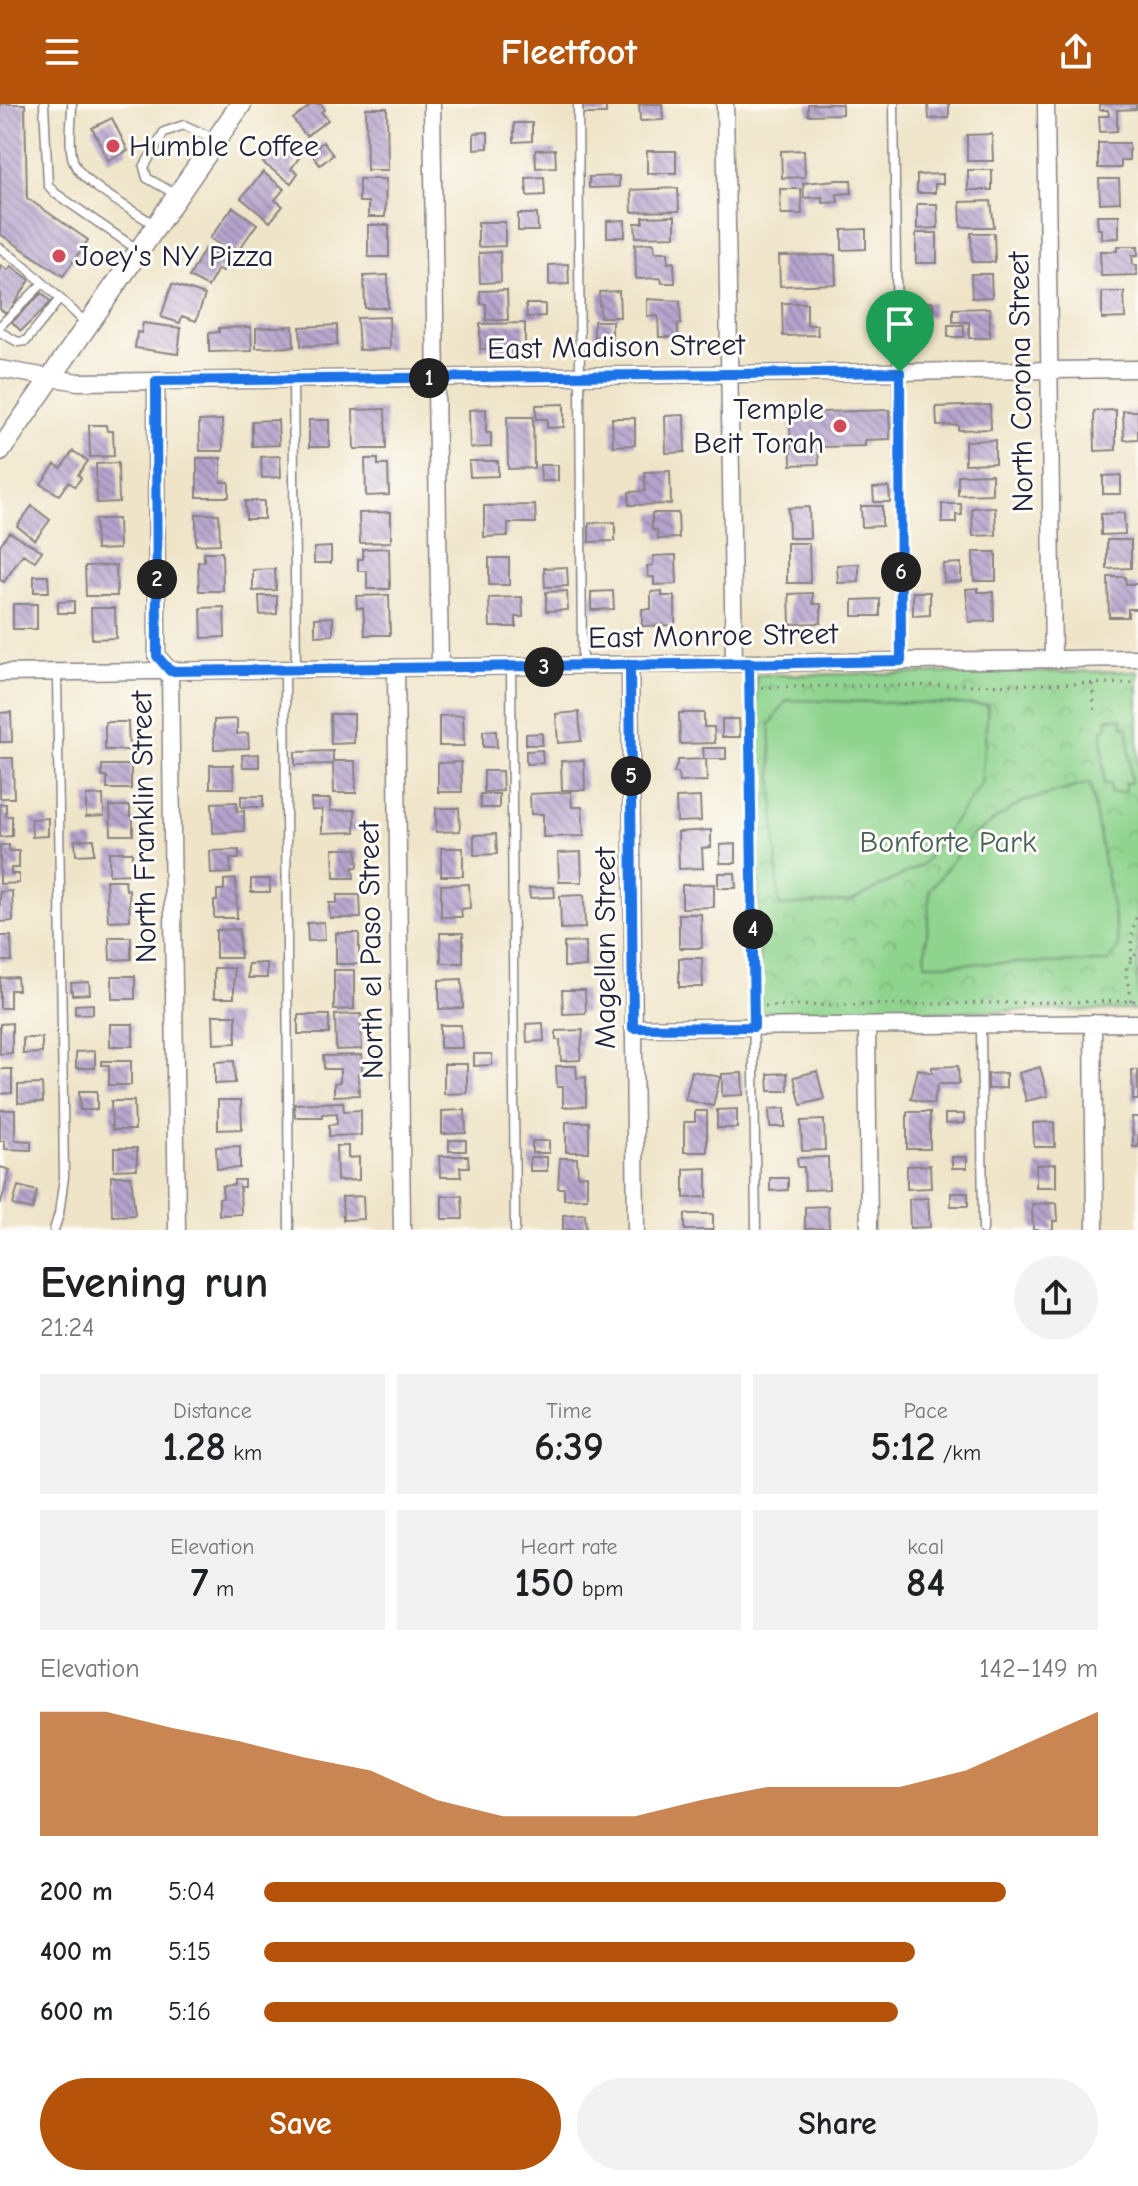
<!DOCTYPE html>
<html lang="en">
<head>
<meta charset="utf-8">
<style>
  body { margin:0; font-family:"Comic Neue",sans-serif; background:#f2f2f2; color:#202124; height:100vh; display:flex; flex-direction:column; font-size:30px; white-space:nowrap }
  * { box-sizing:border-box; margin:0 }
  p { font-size:26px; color:#757577 }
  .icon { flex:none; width:44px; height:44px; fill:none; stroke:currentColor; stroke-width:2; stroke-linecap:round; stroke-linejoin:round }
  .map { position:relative; height:1126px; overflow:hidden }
  .details { display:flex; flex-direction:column; background:#fff; flex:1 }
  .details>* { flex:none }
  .pin { position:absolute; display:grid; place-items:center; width:68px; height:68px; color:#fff; margin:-82px -34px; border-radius:50% 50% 50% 0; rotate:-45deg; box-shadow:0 0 8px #0007 }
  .pin .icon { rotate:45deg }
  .km { position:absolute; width:40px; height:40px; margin:-20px; border-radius:50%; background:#222; color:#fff; font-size:22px; line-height:40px; text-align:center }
  .round { display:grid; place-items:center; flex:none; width:84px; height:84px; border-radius:42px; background:#f2f2f2 }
  .summary { display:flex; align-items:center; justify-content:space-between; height:136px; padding:0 40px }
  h1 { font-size:44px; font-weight:700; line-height:60px }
  .metrics { display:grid; grid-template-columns:repeat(3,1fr); gap:12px; height:136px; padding:8px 40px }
  .metrics div { display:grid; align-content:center; border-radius:0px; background:#f2f2f2; text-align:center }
  .metrics b { font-size:40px; font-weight:700 }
  .metrics small { font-size:22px; font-weight:400 }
  .metrics p { font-size:22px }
  .chart { height:224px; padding:16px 40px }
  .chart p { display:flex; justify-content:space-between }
  .chart svg { width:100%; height:144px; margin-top:8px; fill:#b45309; opacity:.7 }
  .cta { display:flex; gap:16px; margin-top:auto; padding:16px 40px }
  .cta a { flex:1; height:92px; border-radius:48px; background:#b45309; color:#fff; font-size:32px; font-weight:700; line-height:92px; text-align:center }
  .cta a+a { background:#f2f2f2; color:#202124 }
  ul { padding:0 40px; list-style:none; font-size:26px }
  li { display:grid; grid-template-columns:128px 96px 1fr; align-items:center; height:60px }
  li i { height:20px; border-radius:10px; background:#b45309 }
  header { display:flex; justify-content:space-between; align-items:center; height:104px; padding:0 40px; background:#b45309; color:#fff; font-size:36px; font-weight:700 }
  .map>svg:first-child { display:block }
  .park { fill:url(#park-crowns); stroke:#587b64; stroke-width:2 }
  .pitch { fill:#8fd48e; stroke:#587b64; stroke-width:2 }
  .building { fill:url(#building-back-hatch) }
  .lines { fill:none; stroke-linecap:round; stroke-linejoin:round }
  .service-casing { stroke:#888382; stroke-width:11 }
  .minor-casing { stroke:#888382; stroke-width:19 }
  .tertiary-casing { stroke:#888382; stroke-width:23 }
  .path { stroke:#888382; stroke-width:3; stroke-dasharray:2 6; stroke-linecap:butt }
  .service { stroke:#fff; stroke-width:8 }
  .minor { stroke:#fff; stroke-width:16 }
  .tertiary { stroke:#fff; stroke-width:20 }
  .route-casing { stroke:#fff; stroke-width:16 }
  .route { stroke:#1a73e8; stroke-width:10 }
  .poi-dot { fill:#d1495b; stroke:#fdfcf7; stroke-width:3 }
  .labels { text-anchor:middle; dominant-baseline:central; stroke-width:6; stroke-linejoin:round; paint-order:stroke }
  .poi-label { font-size:30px; fill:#22223b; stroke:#fdfcf7; text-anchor:start }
  .street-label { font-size:30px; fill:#22223b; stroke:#fdfcf7 }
  .park-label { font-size:30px; fill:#486058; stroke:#fdfcf7 }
</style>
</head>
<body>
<header><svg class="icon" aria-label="menu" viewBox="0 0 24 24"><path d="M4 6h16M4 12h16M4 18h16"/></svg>Fleetfoot<svg class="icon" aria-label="share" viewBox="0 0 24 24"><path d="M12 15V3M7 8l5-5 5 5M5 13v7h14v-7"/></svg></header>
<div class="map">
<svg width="1138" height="1126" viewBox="0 0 1138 1126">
  <defs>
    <pattern id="park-crowns" width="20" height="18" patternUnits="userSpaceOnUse" patternTransform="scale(2)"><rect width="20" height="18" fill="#8fd48e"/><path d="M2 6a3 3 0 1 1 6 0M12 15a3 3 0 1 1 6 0" fill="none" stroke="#7bb67b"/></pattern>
    <pattern id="building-back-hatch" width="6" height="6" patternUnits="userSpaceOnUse" patternTransform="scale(2)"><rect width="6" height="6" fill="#b5a3cc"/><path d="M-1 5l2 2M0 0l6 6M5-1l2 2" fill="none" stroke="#9384a7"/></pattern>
  </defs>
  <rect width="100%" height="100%" fill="#fdfcf7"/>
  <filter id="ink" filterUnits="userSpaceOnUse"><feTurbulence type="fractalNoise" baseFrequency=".0125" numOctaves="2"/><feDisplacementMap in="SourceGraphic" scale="16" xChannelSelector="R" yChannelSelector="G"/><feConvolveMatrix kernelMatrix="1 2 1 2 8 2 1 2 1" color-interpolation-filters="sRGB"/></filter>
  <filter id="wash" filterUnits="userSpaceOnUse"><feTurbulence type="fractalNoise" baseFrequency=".006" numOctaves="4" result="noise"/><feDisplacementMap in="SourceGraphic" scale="32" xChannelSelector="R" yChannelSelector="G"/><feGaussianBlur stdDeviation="1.8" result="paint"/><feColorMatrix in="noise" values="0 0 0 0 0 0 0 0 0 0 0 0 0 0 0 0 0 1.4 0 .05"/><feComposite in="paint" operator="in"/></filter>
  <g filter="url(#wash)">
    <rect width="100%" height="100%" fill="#efe4c8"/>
    <path class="park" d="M1138,567v339l-378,3 -4,-338z"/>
    <path class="pitch" d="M787,596l201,5 -7,80 -59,80 -70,36 -73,5 -9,-181z
      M1107,614h15l1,9h5l3,56h-6v9l-15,1v-9h-6l-2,-56h6z
      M1090,679l29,163 -11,16 -183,2 5,-74 40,-53 52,-35z"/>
    <g id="blocks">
      <path class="building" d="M0,0h25l2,94 61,42 -25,36 -63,-42z
        M312,0h9l4,5 -4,3 7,8 -22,16 -13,-17z
        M582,0h24v10h-24z
        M639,0h23l1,16 -23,1z
        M808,0h34v10l-34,1z
        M928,0h21v14l-20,1z
        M1099,0h37v5l-19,1v21l-17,1 -1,-16h10l-1,-6h-9z
        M366,4h21l1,62h-21z
        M112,14l16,33 -20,9 -16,-32z
        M514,19h18v18l-18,1z
        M488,28v16l-14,1v-16z
        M992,30l1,27h-26v-26z
        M283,32l21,15 -13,18 7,4 -7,10 -28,-20z
        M323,38l10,13 -13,10 -10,-13z
        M1098,39h31v17h-8v8h-23z
        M555,45l1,18 -20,1 -1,-18z
        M804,46l1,27 -23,1 -1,-27z
        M647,47h29v22h-29z
        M968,66h24v20h-24z
        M263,68l21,17 -9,11 8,6 -13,16 -29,-24z
        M943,70v10h-8v9h-18v-18z
        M619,72v11l-30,1v-11z
        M544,73l1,18 -18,1 -1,-18z
        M359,75h27l-1,38h-17v-15h-9z
        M1099,75h20l1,23 -20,1z
        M838,76h13l1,13 -15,1 1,8 -16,1v-6l-18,1 -1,-15z
        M678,84l1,23 -47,1 -1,-22z
        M780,85h21l1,25h-21z
        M991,97l3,26h-33l-1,-25z
        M917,100h20l1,24 -21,1z
        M233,103l24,17 -22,31 -25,-17z
        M518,110h19l1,17h-20z
        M1097,111h22v23l-18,1v-10h-3z
        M675,112v20l-39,1 -1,-14h8v-6z
        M625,116v17h-18v-16z
        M478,118h27v24l-27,1z
        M368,121h21v32h-21z
        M866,125v20l-24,1v-20z
        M916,129h21v30h-21z
        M971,129h23l1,29h-23z
        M654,139l1,9h13v11l6,-1 1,21h-13l-1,-5 -25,1 -1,-35z
        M1117,142h21v9h-6l1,10h4v10l-36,1 -1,-25h17z
        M205,144l23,13 -5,10 -5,-2 -10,18 -19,-10z
        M500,148l1,30 -21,1 -1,-30z
        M835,151l1,29 -56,2 -1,-30z
        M568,160l1,20 -20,1v-20z
        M0,161l8,5 3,-4 19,14 -23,34 -7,-5z
        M971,170h20l1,23 -20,1z
        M388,171v33h-23l-1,-32z
        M172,180l33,11 -9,26 -14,-5 -2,7 -19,-6z
        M507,186l1,30h-22v-16h-5l-1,-13z
        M619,187l1,26h-20l-1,-25z
        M1102,188h22l1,26 -23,1z
        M42,189l9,9 -30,29 -9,-9z
        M647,195l33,2 1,23h-3v13h-19l-1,-21h-11z
        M917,198h16v14l-16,1z
        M782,199h25v22h10l1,10 -35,1z
        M526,200h19v12l-18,1z
        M990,204v30h-21v-16h-16v-13z
        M389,213l1,32 -31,1 -2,-32z
        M594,217h18v18h-18z
        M143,219l38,5 -3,26 -43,-6 2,-16 4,1z
        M525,219v25l-45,1v-25z
        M337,221v20l-36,1 -1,-19z
        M948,221h16v12h-16z
        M293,222l1,21 -38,1v-20z
        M251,223l1,24 -43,1v-19l10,-1v-4z
        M879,228h13v15h-13z
        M564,300v23l-17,1v-9h-11v-14z
        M990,301l1,24 -33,1v-5l-21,1 -1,-19z
        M385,305l1,40h-32l-1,-39z
        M486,305v24h5v14l-21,1 -1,-38z
        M889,306l1,29 -25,1v6l-47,1 1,17 -28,1 -1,-52z
        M1116,306v40l-21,1 -1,-40z
        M1123,307h15v28l-14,1z
        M684,311l1,37 -19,1 -1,-37z
        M507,313h26l1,51 -26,1z
        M612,314h23v27l-22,1z
        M222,316l1,31h-23l-1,-30z
        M278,316l1,25 -27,1v-25z
        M309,316h20v27h-20z
        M89,321h17l1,6h6l1,25 -24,1z
        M995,336v23l-30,1v-23z
        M73,347l15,10 -10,14 3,3 -6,8 -7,-4 -9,13 -18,-11 14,-20 6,4z
        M280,352l1,21 -19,1 -1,-21z
        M197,354h24v24h8v15h-32z
        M365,355h13v6h10l1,30 -23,1z
        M469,357h29v15l-28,1z
        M118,359l1,39 -22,1 -1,-39z
        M540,361h18v16h-17z
        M670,367l1,33 -42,1v-13l16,-1v-19z
        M992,370v20l-34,1v-20z
        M1121,371v19h-18v-18z
        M889,383l1,15h-16l-1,-14z
        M245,397h19v18h-18z
        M942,400h19l1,11h-6v8h-14z
        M535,401l1,18h-28v13l-24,1v-31z
        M32,402l18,14 -15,20 -18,-14z
        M861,402h21v20l-20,1z
        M809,403l1,31h-21l-1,-30z
        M995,403l1,28 -23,1 -1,-28z
        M391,408v30l-31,1 -1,-30z
        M652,409h26l1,25 -21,1 -1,-9h-5z
        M1124,409l1,21 -24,1v-21z
        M196,410h23l1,30 -24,1z
        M95,415h23l1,30 -23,1z
        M615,418v19l-26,1v-19z
        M9,428l33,19 -7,10 -12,-7 -19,28 -4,-2v-35z
        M1107,436h24v28l-24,1z
        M787,439h22l1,40h-23z
        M331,443v16h-17v-15z
        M389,444l1,41h-23v-18h-9v-12h5v-10z
        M204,448h18l1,39h-24l-1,-29h6z
        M973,448h23v29h-22z
        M676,451l1,29 -23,1v-8h-6l-1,-11 6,-1v-9z
        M489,454h20v27h-20z
        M961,459v18l-17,1 -1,-18z
        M859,460v18l-21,1 -1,-18z
        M116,461l1,31h-31l-1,-30z
        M567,463l1,19 -23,1 -1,-19z
        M275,465l1,21 -23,1v-21z
        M34,472h14l1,16h-15z
        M1108,473h17l1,7h12v25h-10v8h-19z
        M978,484v4h15l1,29 -25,1 -3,-33z
        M567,487l1,19 -22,1v-19z
        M613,487l1,18 -23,1v-18z
        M662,487v5h13v29l-33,1v-17h9v-17z
        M913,488h17v23l-17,1z
        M813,489v11h8v19l-31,1 -1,-30z
        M389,491l1,40h-25l-2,-27h-6l-1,-12z
        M259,492h18v18l-17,1z
        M522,493l1,20h-7v10h-26l-1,-29z
        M880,495v17h-27v-16z
        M74,497v12h-16v-11z
        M13,500h24v25h-24z
        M224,503l1,30 -23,1 -1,-30z
        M91,504h24l1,30 -24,1z
        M333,513v18l-18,1v-18z
        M11,608l1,30h-12v-29z
        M579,608l2,29 -23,2 -2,-29z
        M679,609h25v14h10l1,16 -35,1z
        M330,610h24v29l-23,1z
        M463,611l1,31h-25v-30z
        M237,615v15l11,-1 1,15 -35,1v-29z
        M722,615h17l1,18h-18z
        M105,618h23l1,28h-24z
        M483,627h13l1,16h-14z
        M542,629v12h-16v-11z
        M703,644h23v11h-22z
        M542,646l1,13 -17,1v-13z
        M333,647v10h22l1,32h-22l-1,-29 -38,1v-13z
        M259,650v13h-16l-1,-12z
        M0,654h13l1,40h-14z
        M706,655l1,22 -28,1 -1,-9h-4l4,-13z
        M584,656l1,30h-23l-1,-29z
        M461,658l1,30h-24v-29z
        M102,661h29v24h-24v-12h-5z
        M210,661h23l1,23h-24z
        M484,667h18l1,20 -19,1z
        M571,688l1,15h10l2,29 -41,1v-23h-12l-1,-20z
        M480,690h19v14h-18z
        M103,691l1,21 -18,1v-21z
        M241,692h22v11h-22z
        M700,693l1,24 -24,1 -1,-24z
        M311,695h19v12l25,-1v22l-33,1v-23h-10z
        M237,698v10l7,-1v20l-31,2 -1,-30z
        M0,700h6v12h6v20l-12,1z
        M110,702h20v10h3v19h-22z
        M436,704h23l1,23 -24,1z
        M48,714v18l-16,1 -1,-18z
        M711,726v17l-9,1 1,20 -24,1 -1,-37z
        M496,730l1,20 -23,1v-20z
        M94,735v15l-18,1 -1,-15z
        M736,740v19h-16v-18z
        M0,741h9v6h10v17h-8v6h8v9l-19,1z
        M441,744h22v28h-22z
        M333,745h24l1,18h-5l1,11h-20z
        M239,746v9h-9l1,14 -20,1 -1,-23z
        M109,748h23v22l-23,1z
        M581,748l1,30h-23l-1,-29z
        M718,769h17l1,15h-18z
        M236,775l1,39h-23v-17h3v-11h7v-10z
        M251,775h19v13h-19z
        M106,776h19l1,10 3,-1 1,31 -22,1z
        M469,780l1,24 -9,1 1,8h-21v-32z
        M714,780v23l-32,1v-23z
        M554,783l1,10 -25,1 -1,-10z
        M12,787l1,30 -13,1v-30z
        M337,791h23l1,23h-31l-1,-15h8z
        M584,791l1,33 -24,1 -1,-33z
        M679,810h22l1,34h-23z
        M324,818l1,18 -17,1 -1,-18z
        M239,825l1,29h-24v-28z
        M336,829h23v31h-23z
        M440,829h23v30h-22z
        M0,832h11l1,25h-12z
        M109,833h22v22l-21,1z
        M586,838v25h-22v-24z
        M679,854h23l1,29h-24z
        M267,859v15h-19v-14z
        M214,864h20v30h-20z
        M334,866h20v39l-20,1z
        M112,872h23v23h-23z
        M17,873l1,13h-8v18h-10v-30z
        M462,875l1,29 -24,1v-29z
        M89,878l1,12 -18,1 -1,-12z
        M562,886h23l1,23 -23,1z
        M93,900v10h-18v-9z
        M361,910l1,35 -26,1 -1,-35z
        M213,911h23v28l-22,1z
        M298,911h31v19h-31z
        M12,919v30l-12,1v-30z
        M543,919l1,18 -17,1 -1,-18z
        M110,920h23v22h-23z
        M440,921h21l1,23h-22z
        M583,926l-3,30 -19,1 -1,-21h-4v-9z
        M23,934h19v15l-19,1z
        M95,947v17h-19v-16z
        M474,950h18v11l-18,1z
        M362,951v19h-4l1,21 -25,1v-13l6,-1v-13h-16l-1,-13z
        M102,957h29v24h-22v-20h-7z
        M234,957l1,22 -20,1v-22z
        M444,960h23v29l-23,1z
        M556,962h20l1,12 9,-1v29l-23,1v-20h-6z
        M958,962l1,18h-21l-5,20 -22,-5 7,-30 14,4v-6z
        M1040,963l8,29 -22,5 -7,-28z
        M0,965h12v24l-12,1z
        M1132,966h6v30h-5z
        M692,967l28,6 -7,29 -28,-6z
        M817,967l7,28 -23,6 -7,-28z
        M742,969l1,22 -21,1v-22z
        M787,969l1,18h-19l-1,-17z
        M1006,969v15l-18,1v-15z
        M42,980l1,18 -25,1v-18z
        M79,987h18v19h-17z
        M218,996h23l1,29 -24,1z
        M111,997h23l1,29h-23z
        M343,998l1,9 17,-1v25l-32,1v-11l8,-1v-11l-15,1v3h-27l-1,-13z
        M785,1004v19h-15l-1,-18z
        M737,1005v19h-20v-18z
        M0,1006h15v30l16,1v9l-26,-1v-8h-5z
        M465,1006l1,23 -24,1v-23z
        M695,1007h12v41h-23v-30h11z
        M907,1008h23v37h-23z
        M945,1010h19v9l-19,1z
        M1132,1013h6v30h-5z
        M824,1016l1,30 -23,1 -1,-30z
        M566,1018h23v30h-23z
        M1054,1018l1,25h-21l-1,-24z
        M449,1036h17v11h-17z
        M532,1037h17v12h-17z
        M240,1042v22l-23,1 -1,-22z
        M336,1042h12v12l11,-1v23l-22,1z
        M114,1044h23v21l-23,1z
        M439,1052h29l1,11h-9l1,10h-21z
        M530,1053h17v14h-17z
        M828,1053l1,32 -24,1 -1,-23h-6l-1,-9z
        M952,1053h15v11h-15z
        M560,1054h17l1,18 9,-1v23l-23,1v-11h-6z
        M1056,1060v23h-20v-22z
        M930,1061l1,23 -24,1v-23z
        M0,1063l10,3 -9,33h-1z
        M707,1064v29l-23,1v-29z
        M111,1072h20l4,39 -23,1z
        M770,1074h18v12l-18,1z
        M234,1076h10v7h-4l1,27 -22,1v-17h4l-1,-12 12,-1z
        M18,1082l19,5 -5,19 -19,-5z
        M951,1089h17v13h-17z
        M363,1092l1,23 -21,1 -1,-23z
        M442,1092h20l1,23h-21z
        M928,1094l2,29 -20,1 -1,-29z
        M1057,1099l1,18h-5v9h-20l-1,-26z
        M828,1102l1,22 -24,1v-22z
        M585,1110l1,16h-23v-15z
        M685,1110h28v16h-28z"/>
    </g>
  </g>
  <g filter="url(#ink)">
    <use href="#blocks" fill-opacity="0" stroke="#888382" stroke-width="2"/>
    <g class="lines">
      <defs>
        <path id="service" d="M44,0l4,81 7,8 83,57
          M72,0c0,18 -4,39 1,56 6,23 62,51 82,65
          M578,0l4,562
          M894,0l7,557
          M177,91l-30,-17 -3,-11 20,-35 20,-7 31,14
          M0,144l26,19 61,57
          M0,222l42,-42
          M0,228l18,10 8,-1 33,-41
          M293,276l3,290
          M749,559l7,567
          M511,563l4,563
          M285,566l4,560
          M981,921l2,205
          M54,1126l5,-16 5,-37 -7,-504"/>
        <path id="minor" d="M432,0l8,564
          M725,0l9,559
          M1046,0l7,555
          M0,265l78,13 1060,-13
          M156,277l1,275 13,15 7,559
          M630,562l6,564
          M396,565l6,561
          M0,569l1138,-15
          M1093,919l2,207
          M867,922l2,204
          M633,924l505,-5"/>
        <path id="tertiary" d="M0,347l241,-347"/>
      </defs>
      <use href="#service" class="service-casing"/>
      <use href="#minor" class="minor-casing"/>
      <use href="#tertiary" class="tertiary-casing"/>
      <path class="path" d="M1092,580l3,30
        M762,583l376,-4
        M1131,855l2,-31 5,-16
        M1131,897c-1,-23 -14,-27 7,-49
        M765,902l373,-5"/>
      <use href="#service" class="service"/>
      <use href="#minor" class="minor"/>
      <use href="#tertiary" class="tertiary"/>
    </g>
  </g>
  <g class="lines" filter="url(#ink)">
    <defs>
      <path id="route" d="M900,268l-744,9 1,275 13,15 579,-8 5,364 -121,1 -3,-362 271,-5 -1,-289"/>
    </defs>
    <use href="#route" class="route-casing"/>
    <use href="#route" class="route"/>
  </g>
  <g class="poi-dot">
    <circle cx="113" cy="42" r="8"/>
    <circle cx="59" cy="152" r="8"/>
    <circle cx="840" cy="322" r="8"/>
  </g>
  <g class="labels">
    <g class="poi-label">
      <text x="129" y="42">Humble Coffee</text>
      <text x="75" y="152">Joey's NY Pizza</text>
      <text x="824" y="305" text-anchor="end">Temple<tspan x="824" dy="34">Beit Torah</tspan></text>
    </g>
    <g class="street-label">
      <text transform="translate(616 243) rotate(-1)">East Madison Street</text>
      <text transform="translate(1021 278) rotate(-91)">North Corona Street</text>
      <text transform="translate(713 532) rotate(-1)">East Monroe Street</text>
      <text transform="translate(144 723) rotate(-91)">North Franklin Street</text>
      <text transform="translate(605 844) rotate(-90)">Magellan Street</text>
      <text transform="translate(371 846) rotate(-91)">North el Paso Street</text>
    </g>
    <g class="park-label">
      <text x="948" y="738">Bonforte Park</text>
    </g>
  </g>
</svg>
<div class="pin" style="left:900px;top:268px;background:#1e9e55"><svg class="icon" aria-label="arrive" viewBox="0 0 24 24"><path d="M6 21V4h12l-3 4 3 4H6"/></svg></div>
<b class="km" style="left:429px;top:274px">1</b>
<b class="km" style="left:157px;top:475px">2</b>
<b class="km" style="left:544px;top:563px">3</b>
<b class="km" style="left:753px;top:825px">4</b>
<b class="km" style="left:631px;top:672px">5</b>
<b class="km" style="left:901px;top:468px">6</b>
</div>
<section class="details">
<div class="summary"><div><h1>Evening run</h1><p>21:24</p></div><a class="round"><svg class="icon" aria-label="share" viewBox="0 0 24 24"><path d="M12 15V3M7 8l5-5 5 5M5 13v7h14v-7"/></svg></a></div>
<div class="metrics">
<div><p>Distance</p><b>1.28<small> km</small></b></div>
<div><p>Time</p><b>6:39</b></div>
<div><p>Pace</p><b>5:12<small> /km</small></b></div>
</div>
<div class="metrics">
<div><p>Elevation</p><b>7<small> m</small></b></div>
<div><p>Heart rate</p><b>150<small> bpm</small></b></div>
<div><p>kcal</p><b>84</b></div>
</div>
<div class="chart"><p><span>Elevation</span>142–149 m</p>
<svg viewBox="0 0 160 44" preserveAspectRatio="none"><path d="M0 44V6L10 6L20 11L30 15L40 20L50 24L60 33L70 38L80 38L90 38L100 33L110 29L120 29L130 29L140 24L150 15L160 6V44z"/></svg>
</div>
<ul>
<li><b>200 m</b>5:04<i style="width:89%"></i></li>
<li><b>400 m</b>5:15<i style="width:78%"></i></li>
<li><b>600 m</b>5:16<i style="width:76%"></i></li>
</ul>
<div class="cta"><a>Save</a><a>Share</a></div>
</section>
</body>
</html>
